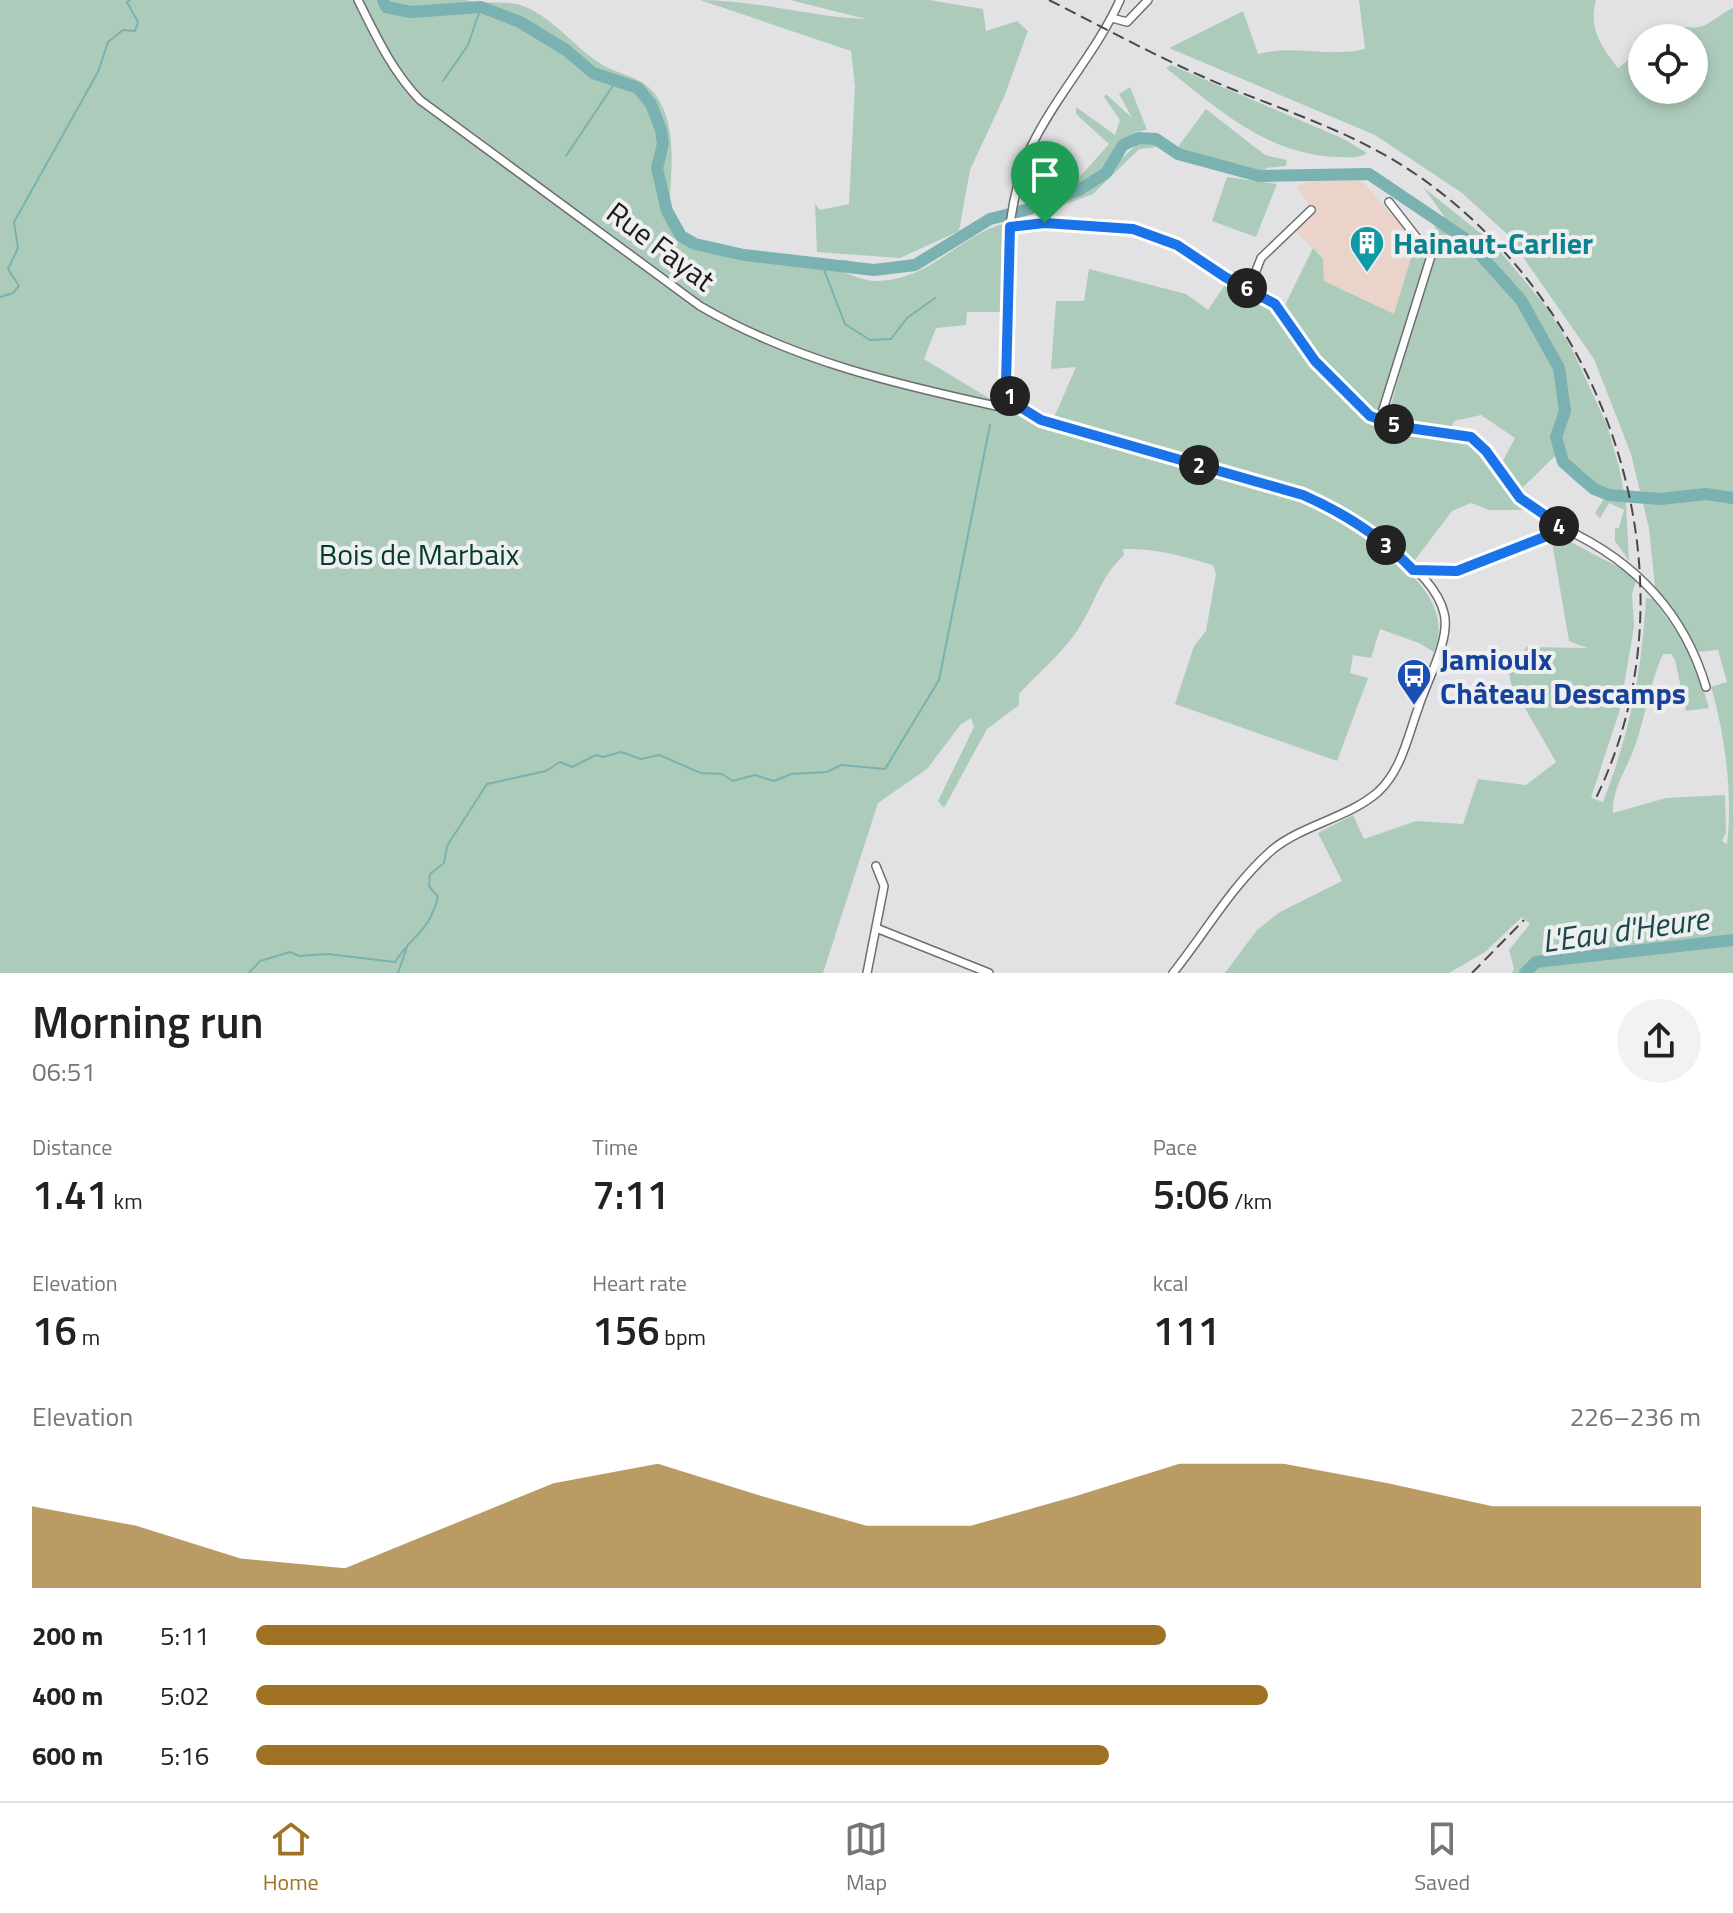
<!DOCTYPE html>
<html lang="en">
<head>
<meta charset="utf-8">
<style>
  body { margin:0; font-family:"Titillium Web",sans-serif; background:#f2f2f2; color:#222; height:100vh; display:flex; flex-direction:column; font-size:30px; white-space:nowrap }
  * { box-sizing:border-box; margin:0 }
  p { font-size:26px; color:#767676 }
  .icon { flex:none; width:44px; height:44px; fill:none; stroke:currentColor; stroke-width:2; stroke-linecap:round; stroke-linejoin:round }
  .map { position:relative; height:973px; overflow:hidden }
  .drawer { display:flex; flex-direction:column; background:#fff; flex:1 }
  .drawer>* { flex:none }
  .fabs { position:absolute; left:1628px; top:24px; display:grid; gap:16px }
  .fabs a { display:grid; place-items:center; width:80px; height:80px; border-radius:50%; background:#fff; box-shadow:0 4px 12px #0003; font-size:40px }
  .pin { position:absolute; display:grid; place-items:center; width:68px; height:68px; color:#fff; margin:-82px -34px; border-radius:50% 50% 50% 0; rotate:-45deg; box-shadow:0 0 8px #0007 }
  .pin .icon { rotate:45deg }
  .km { position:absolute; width:40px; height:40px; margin:-20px; border-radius:50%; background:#222; color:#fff; font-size:22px; line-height:40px; text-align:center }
  .round { display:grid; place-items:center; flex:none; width:84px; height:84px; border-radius:42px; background:#f2f2f2 }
  .overview { display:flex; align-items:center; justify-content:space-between; height:136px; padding:0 32px }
  h1 { font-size:44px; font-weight:600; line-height:60px }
  .stats { display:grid; grid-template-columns:repeat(3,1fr); gap:12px; height:136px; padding:8px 32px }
  .stats div { display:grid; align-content:center }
  .stats b { font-size:40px; font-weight:600 }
  .stats small { font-size:22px; font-weight:400 }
  .stats p { font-size:22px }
  .chart { height:224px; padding:16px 32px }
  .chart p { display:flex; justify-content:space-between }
  .chart svg { width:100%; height:144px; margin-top:8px; fill:#9f7123; opacity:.7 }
  ul { padding:0 32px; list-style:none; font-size:26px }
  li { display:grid; grid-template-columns:128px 96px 1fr; align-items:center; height:60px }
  li i { height:20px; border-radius:10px; background:#9f7123 }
  .tab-bar { display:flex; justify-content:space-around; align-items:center; height:112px; border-top:2px solid #e0e0e0; background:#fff; font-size:22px; color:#767676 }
  .tab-bar a { display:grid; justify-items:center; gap:4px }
  .tab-bar .on { color:#9f7123 }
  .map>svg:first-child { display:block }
  .industrial { fill:#ead3c8 }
  .green { fill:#adcbbb }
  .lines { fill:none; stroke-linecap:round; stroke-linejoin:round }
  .stream { stroke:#7ab1b1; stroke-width:2 }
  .river { stroke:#7ab1b1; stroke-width:12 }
  .minor-casing { stroke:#6e6e70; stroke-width:10 }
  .minor { stroke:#fff; stroke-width:7 }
  .rail { stroke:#484848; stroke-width:2; stroke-dasharray:12 6; stroke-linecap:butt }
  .route-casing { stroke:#fff; stroke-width:16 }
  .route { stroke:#1a73e8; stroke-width:10 }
  .labels { text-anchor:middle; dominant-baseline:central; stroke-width:8; stroke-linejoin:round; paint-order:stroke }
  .culture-label { font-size:30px; font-weight:bold; fill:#0d838f; stroke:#efeff1; text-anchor:start }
  .street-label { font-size:30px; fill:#1a1a1a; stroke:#efeff1 }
  .park-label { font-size:30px; fill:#013e29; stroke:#efeff1 }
  .transit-label { font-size:30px; font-weight:bold; fill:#164399; stroke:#efeff1; text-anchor:start }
  .water-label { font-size:32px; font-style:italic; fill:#184a4a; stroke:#efeff1 }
</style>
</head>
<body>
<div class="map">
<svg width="1733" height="973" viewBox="0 0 1733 973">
  <rect width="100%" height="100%" fill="#e2e2e4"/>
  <path class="industrial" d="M1342,176l13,2 10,6 54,63 -23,68 -72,-34 -1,-22 -28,-29 19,-18 -18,-26 24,-8z"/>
  <path class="green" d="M0,0h466c17,5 37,0 54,5 31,10 51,39 78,57 18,13 43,13 57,32 21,29 17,68 15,101 -2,79 130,67 179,65l-15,9c13,4 29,12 42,12 57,-1 80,-45 130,-58l-2,89h-37l-1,13 -30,3 -12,31 63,38 67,33 61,14 -63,-22 24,-55 -25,2 5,-68h28l5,-32 97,25 22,16 19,-28 46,22 98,115c31,12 73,10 99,22 23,11 40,48 55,69h-36l-18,-7 -19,8 -37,49 1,5c-41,-32 -78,-62 -128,-80 -15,-5 -34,-7 -50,-11l-5,5c23,10 56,11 77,25 44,30 153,80 124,148l-15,-9 -39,-14 -9,29 -18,-3 -3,18 18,5 -31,83 -162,-57 19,-58 12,-15 10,-57 -3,-9c-31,-9 -58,-17 -90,-16l1,6c-27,26 -28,49 -49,79 -16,22 -38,40 -56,60v11l-32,24 -43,79 -6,-7 36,-74 -3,-9 -10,6 -34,45 -49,34 -55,170h-823z
    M700,0c58,0 109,17 166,19l-76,-19h139l54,9 3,22 31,-10 11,10 -24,66 -34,73 -11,61 -59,27 -83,-6 -2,-48 5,6 29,-6 6,-118 -4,-35z
    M1359,0h237c-8,27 5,47 22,68l17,-13 7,-15v50h52v-52l-51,-1c29,-22 40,-3 62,-12 10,-5 18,-13 28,-17v965h-221l2,-4 -5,-19 21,-26 -8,-7 -37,35 -36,21h-224l32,-43 23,-18 62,-31 -24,-48 35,-18 11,24 52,-18 47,3 15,-45 48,6 30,-23 -45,-78 -3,-16 19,-21 60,1 -18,-7 -17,-99 13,-3 72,38 -5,17 2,33 -14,82 -29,89 12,4c28,-74 38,-125 43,-204l7,1 40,56 16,53 -23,3 -11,-51 -4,-6h-8c-14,30 -17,61 -28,92 -7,21 -24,44 -22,67l53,-15 59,-3 1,37 -4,9 5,3c6,-48 -2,-110 -16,-157l16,-5 -9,-32 -19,2 -44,-65 -6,-59 -18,-74 -37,-95 -87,-125 -45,-41 -87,-58 -206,-87 74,-37 15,43c36,-10 71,4 107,-5z
    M1171,65l173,74 23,14c-9,6 -19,4 -30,4 -69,-2 -119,-48 -171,-89z
    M1130,87l17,43 -12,2 5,7 -25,15 -13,17 -24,17 -48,-2 -3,-10 50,4 32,-36 -33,-30v-7l39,28 5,-15 -16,-23 2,-3 26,24 -13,-24z
    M1206,109l59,46 22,5 -1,6 -20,2 -1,5 -62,-14 -26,-11z
    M1157,142l1,5 -19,2 -46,45 -35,13 -3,-3 38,-18 44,-42z
    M1227,177l50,7 -21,53 -44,-16z
    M1423,187l71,57 54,65 24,40 35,76 12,42 7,35 3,59 -14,-20v-13h4l5,-18 -15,-7 -9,15 -5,-5 10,-16c-23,-5 -38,-22 -50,-41l-36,35 -19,-25 15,-28 -34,-23 -27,6 -4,10 -63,-12 46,-164 -7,-15 18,-24z
    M1415,245l8,1 6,14 -51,154c-43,-18 -69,-69 -95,-105l30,-61 10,11 1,22 70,33z"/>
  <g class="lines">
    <path class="stream" d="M443,81l25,-36 13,-38
      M566,156l50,-75
      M821,262l24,62 25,16 21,-1 16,-21 28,-20
      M0,297l13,-4 6,-7 -11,-17 10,-21 -4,-26 84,-150 10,-30 15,-12 12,1 3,-9 -11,-20 3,-2
      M249,973l11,-12 30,-9 9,4 29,-2 67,8c19,-29 34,-30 43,-65l-9,-11 1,-12 14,-11 3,-17 40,-62 59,-13 14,-9 12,5 24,-12 7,2 18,-5 20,7 18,-4 42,18 21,1 11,7 22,-6 19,6 17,-7 36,-2 14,-7 44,4 54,-89 51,-255
      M398,973l10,-29"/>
    <path class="river" d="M383,0l3,7 25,5 70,-5 39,15 46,28 27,23 45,15 13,16 10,26 2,14 -6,24 10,43 14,25 14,8 49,11 130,15 41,-5 75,-46 39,-10 50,-19 27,-17 17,-28 16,-7 17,1 22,15 81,22 110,-2 98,66 54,60 38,68 6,43 -9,26 7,25 31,27 15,6 51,4 46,-5 27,4
      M1525,973l11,-11 197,-22"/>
    <defs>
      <path id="minor" d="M358,0c18,36 34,71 62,100l280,206c94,55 199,79 305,102l7,-6
        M1120,0c-24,53 -64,95 -89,147 -33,71 -23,160 -25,236l6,19 29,18 262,75c42,19 130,71 141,118 7,26 -17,67 -25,93 -11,29 -17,64 -41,86 -30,26 -76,33 -106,58 -39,34 -67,83 -99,123
        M1112,18l15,4 21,-22
        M1010,227c49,-7 114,-8 159,14 28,13 52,34 80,48l12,-31 50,-48
        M1249,289c56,29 73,107 131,130l51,-163 -42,-54
        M1380,419l22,8 69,10 15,14 34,47 45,31 -108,42 -43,-1
        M1565,529c69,32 119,84 141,158
        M876,928l113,45
        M867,973l17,-87 -8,-20"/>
    </defs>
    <use href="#minor" class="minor-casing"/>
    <use href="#minor" class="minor"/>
    <path class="rail" d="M1049,0c57,29 114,60 173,85 66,27 133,48 192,88 196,133 288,407 182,625
      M1472,973l52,-53"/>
  </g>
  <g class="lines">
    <defs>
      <path id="route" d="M1045,223l88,6 44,16 48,32 50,27 40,57 55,55 32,11 69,10 15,14 34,47 45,31 -108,42 -44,-1c-31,-33 -69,-57 -110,-75l-262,-75 -29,-18 -6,-19 4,-156z"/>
    </defs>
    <use href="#route" class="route-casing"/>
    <use href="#route" class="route"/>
  </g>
  <defs>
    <symbol id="building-pin" viewBox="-11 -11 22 30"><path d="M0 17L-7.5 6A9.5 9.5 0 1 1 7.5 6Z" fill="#0f9aa8" stroke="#efeff1"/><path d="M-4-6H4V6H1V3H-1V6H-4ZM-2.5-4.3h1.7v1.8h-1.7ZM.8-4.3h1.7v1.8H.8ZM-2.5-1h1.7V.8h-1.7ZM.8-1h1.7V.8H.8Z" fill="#fff"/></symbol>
    <symbol id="bus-pin" viewBox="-11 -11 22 30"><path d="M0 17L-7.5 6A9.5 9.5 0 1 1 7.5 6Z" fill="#1a4fb4" stroke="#efeff1"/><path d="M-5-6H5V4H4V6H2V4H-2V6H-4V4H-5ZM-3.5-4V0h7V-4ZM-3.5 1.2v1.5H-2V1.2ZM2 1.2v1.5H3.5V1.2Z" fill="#fff"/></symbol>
  </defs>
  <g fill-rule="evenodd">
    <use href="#building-pin" x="1347" y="223" width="40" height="54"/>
    <use href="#bus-pin" x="1394" y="656" width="40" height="54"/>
  </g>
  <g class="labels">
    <g class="culture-label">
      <text x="1393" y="243">Hainaut-Carlier</text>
    </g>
    <g class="street-label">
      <text transform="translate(661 246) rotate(37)">Rue Fayat</text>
    </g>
    <g class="park-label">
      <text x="419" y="554">Bois de Marbaix</text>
    </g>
    <g class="transit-label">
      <text x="1440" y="659">Jamioulx<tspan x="1440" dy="34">Château Descamps</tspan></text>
    </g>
    <g class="water-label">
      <text transform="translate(1625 929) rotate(-8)">L'Eau d'Heure</text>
    </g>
  </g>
</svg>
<div class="fabs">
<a><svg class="icon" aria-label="locate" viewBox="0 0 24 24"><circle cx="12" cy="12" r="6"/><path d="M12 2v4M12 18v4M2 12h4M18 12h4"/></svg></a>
</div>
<div class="pin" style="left:1045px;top:223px;background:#1e9e55"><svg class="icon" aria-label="arrive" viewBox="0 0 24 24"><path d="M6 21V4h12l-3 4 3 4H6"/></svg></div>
<b class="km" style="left:1010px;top:396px">1</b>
<b class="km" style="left:1199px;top:465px">2</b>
<b class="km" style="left:1386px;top:545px">3</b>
<b class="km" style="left:1559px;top:526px">4</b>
<b class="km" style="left:1394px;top:424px">5</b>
<b class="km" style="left:1247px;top:288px">6</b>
</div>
<section class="drawer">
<div class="overview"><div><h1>Morning run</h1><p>06:51</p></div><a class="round"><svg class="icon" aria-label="share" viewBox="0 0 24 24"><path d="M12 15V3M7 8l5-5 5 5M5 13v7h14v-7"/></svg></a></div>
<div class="stats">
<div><p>Distance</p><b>1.41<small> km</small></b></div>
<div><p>Time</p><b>7:11</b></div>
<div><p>Pace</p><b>5:06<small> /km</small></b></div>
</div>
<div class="stats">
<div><p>Elevation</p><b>16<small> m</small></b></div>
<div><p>Heart rate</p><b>156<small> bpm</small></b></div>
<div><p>kcal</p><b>111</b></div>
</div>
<div class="chart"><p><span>Elevation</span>226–236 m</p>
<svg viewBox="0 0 160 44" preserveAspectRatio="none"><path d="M0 44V19L10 25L20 35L30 38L40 25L50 12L60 6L70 16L80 25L90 25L100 16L110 6L120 6L130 12L140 19L150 19L160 19V44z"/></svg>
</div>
<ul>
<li><b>200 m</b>5:11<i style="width:63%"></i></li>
<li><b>400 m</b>5:02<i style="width:70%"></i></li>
<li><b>600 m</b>5:16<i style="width:59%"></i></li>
</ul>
</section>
<nav class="tab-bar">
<a class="on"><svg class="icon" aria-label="home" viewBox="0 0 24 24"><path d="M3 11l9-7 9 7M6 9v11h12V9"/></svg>Home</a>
<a><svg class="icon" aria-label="map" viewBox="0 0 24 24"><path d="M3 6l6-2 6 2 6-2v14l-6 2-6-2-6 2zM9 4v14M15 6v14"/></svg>Map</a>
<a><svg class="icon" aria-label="saved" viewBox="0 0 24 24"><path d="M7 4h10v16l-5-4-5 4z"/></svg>Saved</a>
</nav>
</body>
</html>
